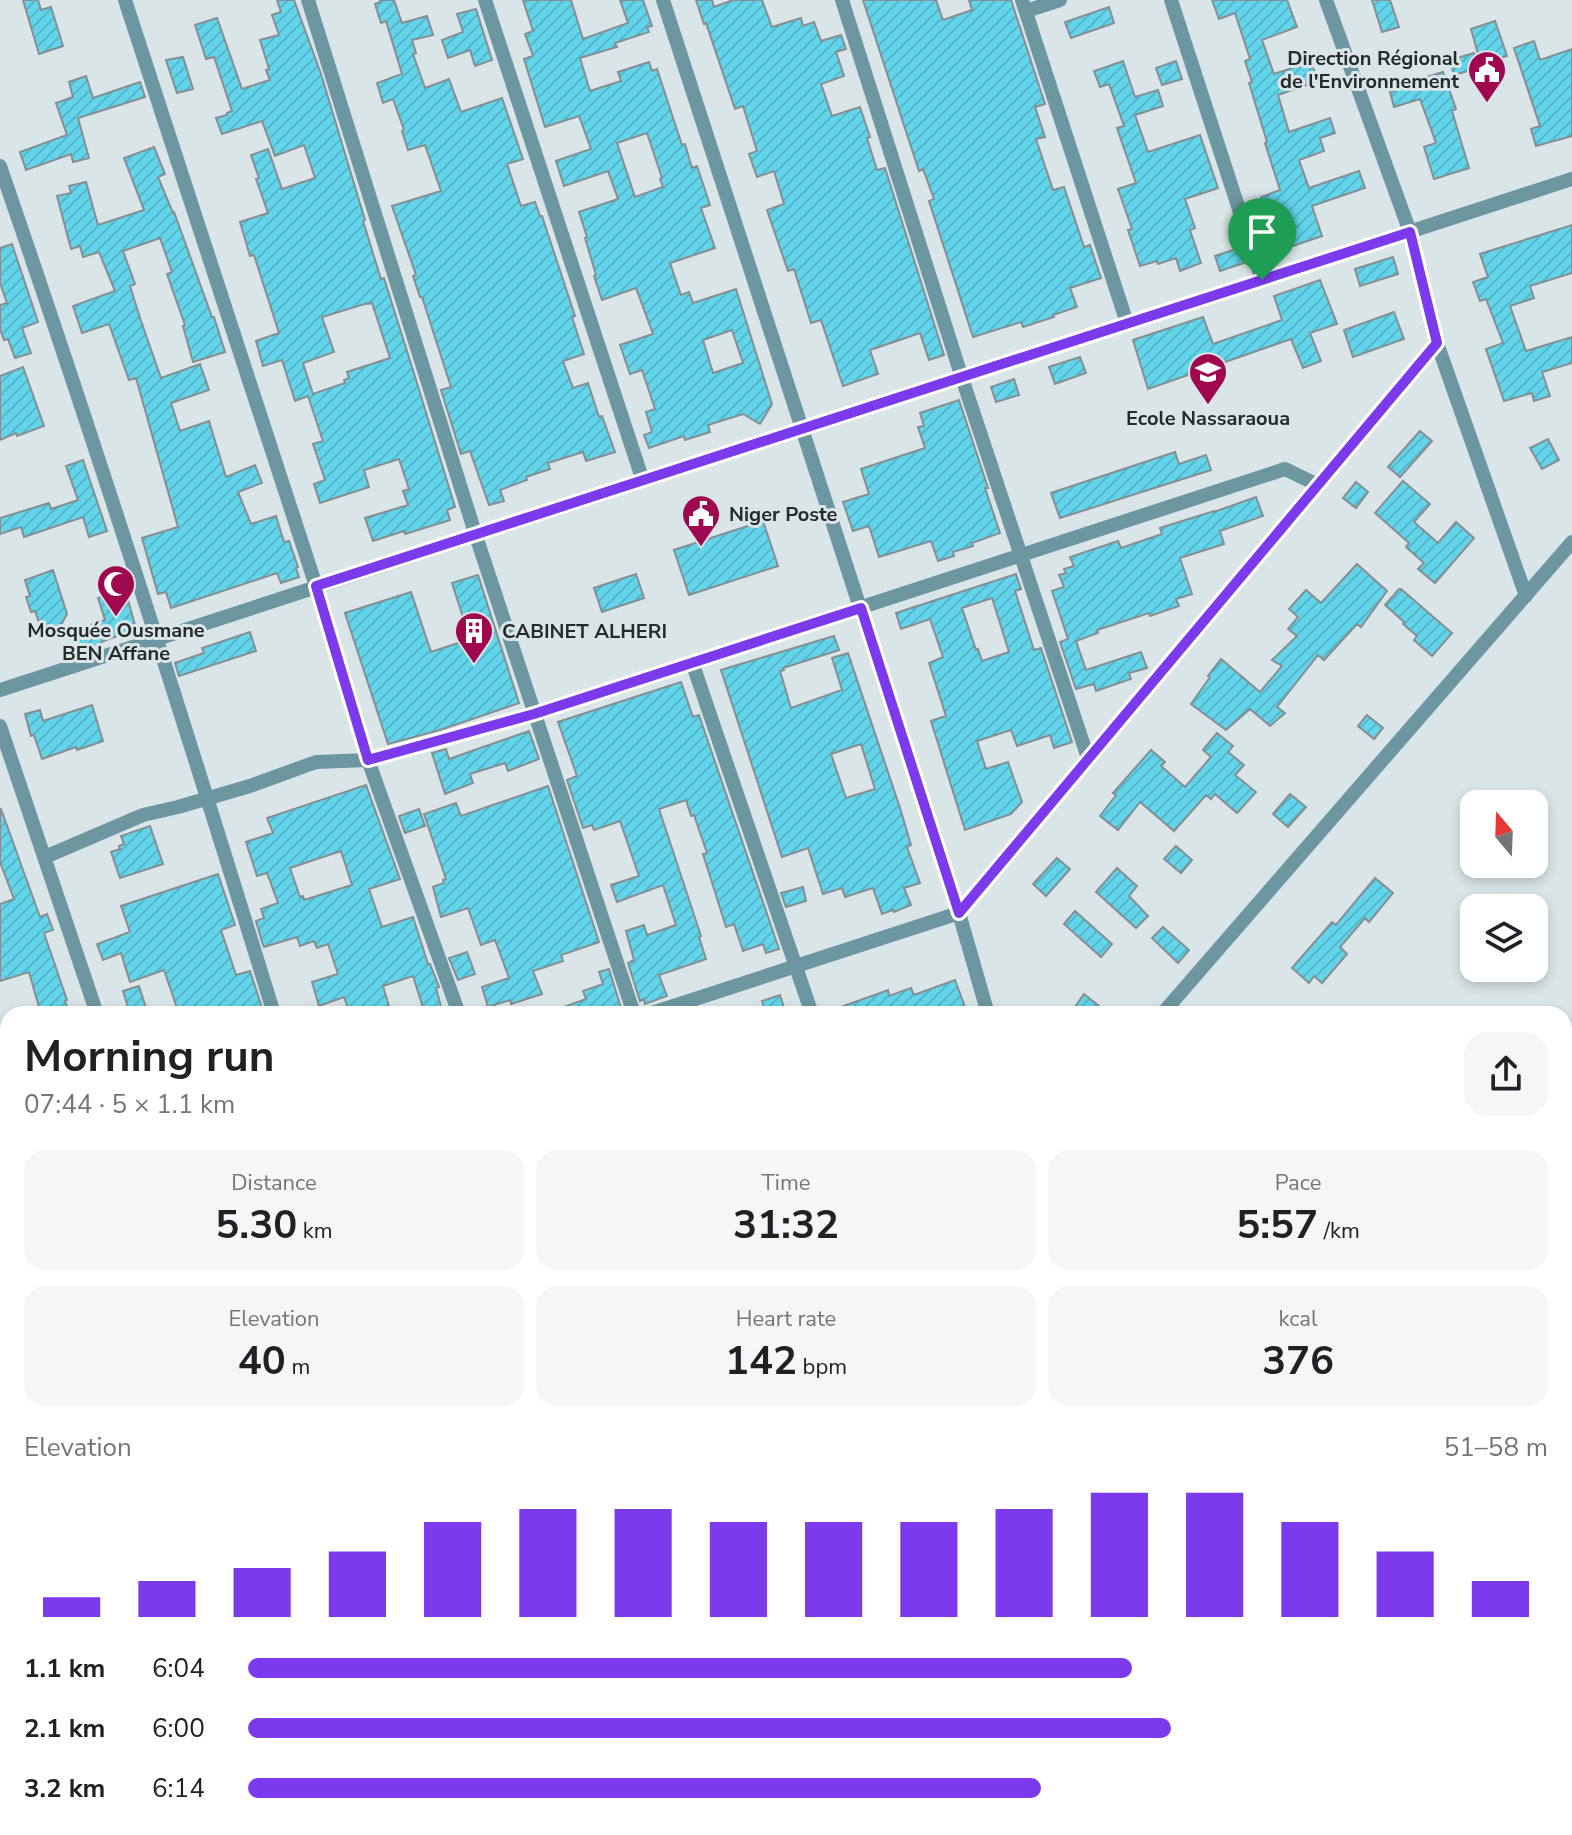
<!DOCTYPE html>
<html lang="en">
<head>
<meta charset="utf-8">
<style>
  body { margin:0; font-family:"Nunito Sans",sans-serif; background:#f6f6f6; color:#202124; height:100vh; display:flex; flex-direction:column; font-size:30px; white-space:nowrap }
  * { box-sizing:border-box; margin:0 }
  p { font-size:26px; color:#757577 }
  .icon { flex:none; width:44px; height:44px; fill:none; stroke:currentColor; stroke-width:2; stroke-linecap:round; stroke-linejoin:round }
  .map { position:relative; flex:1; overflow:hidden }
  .drawer { position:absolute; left:0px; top:1006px; width:1572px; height:830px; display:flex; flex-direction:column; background:#fff; border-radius:24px 24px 0 0; box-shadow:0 4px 12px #0003 }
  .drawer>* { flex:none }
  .needle { width:52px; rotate:341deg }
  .buttons { position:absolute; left:1460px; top:790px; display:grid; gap:16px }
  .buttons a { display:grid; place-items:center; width:88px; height:88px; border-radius:16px; background:#fff; box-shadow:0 4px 12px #0003; font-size:40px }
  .pin { position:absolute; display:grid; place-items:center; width:68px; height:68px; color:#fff; margin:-82px -34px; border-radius:50% 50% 50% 0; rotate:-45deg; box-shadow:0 0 8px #0007 }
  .pin .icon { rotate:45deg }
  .round { display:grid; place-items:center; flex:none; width:84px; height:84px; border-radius:24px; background:#f6f6f6 }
  .summary { display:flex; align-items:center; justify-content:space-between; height:136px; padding:0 24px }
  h1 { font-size:44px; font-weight:700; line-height:60px }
  .stats { display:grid; grid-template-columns:repeat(3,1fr); gap:12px; height:136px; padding:8px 24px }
  .stats div { display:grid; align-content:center; border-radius:20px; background:#f6f6f6; text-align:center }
  .stats b { font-size:40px; font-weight:700 }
  .stats small { font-size:22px; font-weight:400 }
  .stats p { font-size:22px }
  .chart { height:224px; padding:16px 24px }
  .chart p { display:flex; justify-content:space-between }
  .chart svg { width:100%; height:144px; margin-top:8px; stroke:#7c3aed; stroke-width:6 }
  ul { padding:0 24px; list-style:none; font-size:26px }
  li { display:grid; grid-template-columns:128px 96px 1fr; align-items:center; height:60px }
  li i { height:20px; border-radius:10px; background:#7c3aed }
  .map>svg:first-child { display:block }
  .building { fill:url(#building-hatch); stroke:#858f91; stroke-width:2; fill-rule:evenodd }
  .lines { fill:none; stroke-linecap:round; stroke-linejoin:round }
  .service { stroke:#6c97a0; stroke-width:7 }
  .minor { stroke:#6c97a0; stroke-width:14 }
  .route-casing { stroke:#fff; stroke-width:16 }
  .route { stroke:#7c3aed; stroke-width:10 }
  .labels { text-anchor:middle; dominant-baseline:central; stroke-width:6; stroke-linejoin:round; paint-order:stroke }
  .poi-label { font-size:20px; font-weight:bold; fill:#262a2b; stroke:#dae5e8 }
</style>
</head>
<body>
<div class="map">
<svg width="1572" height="1835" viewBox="0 0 1572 1835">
  <defs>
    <pattern id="building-hatch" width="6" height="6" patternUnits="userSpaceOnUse" patternTransform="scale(2)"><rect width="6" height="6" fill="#62d5eb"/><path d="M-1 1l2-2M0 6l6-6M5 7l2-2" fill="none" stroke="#55b7ca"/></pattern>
  </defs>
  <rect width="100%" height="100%" fill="#dae5e8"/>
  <path class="building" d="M23,0h15l3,10 10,-3 12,39 -24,8z
    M277,0h17l27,74 44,146 -2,1 18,58 3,-1 28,89 43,140 -8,3 3,10 -45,14 -1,-3 -31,10 -8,-23 43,-13 -5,-14 6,-2 -10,-30 -35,11 5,17 -49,16 -6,-19 11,-4 -12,-36 10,-3 -15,-45 -13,5 -13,-41 -19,6 -7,-25 23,-8 -25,-78 -4,1 -10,-34 28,-9 -12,-34 3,-1 -8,-23 17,-6 14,40 33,-11 -11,-33 -29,11 -13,-35 -40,13 -6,-16 11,-3v-2l5,-2 -18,-54 -8,2 -11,-34 22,-7 25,71 28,-9 -4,-10 3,-1 -9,-29 19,-5 -7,-20 9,-3zM368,303v1l4,-1 18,55 -43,14 2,6 -5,2 1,3 -32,11 -10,-31 31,-11 -12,-35z
    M380,0h14l8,23 25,-7 6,19 -21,5 4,13 -3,1 12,34 24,-9 12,33 41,-14 21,61 -16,5 14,42 14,-4 5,14h2l33,100 -3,1 12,37 -21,7 10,27 15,-5 11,34 3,-1 13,36 -29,9 -3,-9 -35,11 2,6 -24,8 1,3 -27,10 4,11 -15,4 -19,-54 -9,3 -20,-64 10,-3 -29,-90h-2l-7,-21 3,-1 -24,-69 49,-15 -16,-46 -17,5 -6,-19 2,-1 -11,-31 -10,4 -6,-20 25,-9 -16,-53 -5,2 -6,-19 5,-2z
    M523,0h48l12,39 45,-16 -8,-23h23l9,26 -5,1 2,5 -34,11 2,4 -37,11 10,33 31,-10 -3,-9 31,-10 3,9 5,-2 25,76 3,-1 7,24 5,-2 13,39 -9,3 14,40 -45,15 11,32 8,-3 4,11 43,-14 36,115 -12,20 -17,-10 -35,11 2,7 -25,8 -1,-4 -35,12 -5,-13 8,-3 -6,-20 9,-3 -13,-39 -12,4 -10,-29 33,-11 -17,-46 -34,12 -8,-24 2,-1 -11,-37 2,-1 -8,-25 39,-13 -10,-28 -44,15 -8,-25 35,-12 -12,-33 -34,11 -21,-68 9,-3 -8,-22 8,-3zM647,133l15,45 -2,1 3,8 -28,10 -18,-54zM732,330l11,33 -30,10 -10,-33z
    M696,0h16l2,7 19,-7h29l10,27 29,-9 2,8 11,-4 7,19 20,-6 5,14 -10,3 8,24 -23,8 11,32 28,-9 10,30 -3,1 10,32 8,-2 59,187 -15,5 -9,-27 -50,17 8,24 -35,12 -22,-66 -10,3 -17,-54 -6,2 -21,-61 17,-6 -10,-33 -17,6 -8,-23 8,-3 -14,-45 -8,3 -29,-86 -2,1z
    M863,0h73l7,20 29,-10 -3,-10h42l34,104 -10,3 10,30 -9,2 17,51 11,-3 20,60 6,-2 11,33 -31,10 7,19 -24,8 1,2 -31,10 -2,-5 -48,15 -44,-136 5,-2 -11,-30 -4,2z
    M1212,0h75l10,27 -35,13 12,34 37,-12 7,19 -40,14 11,37 41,-14 5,15 -15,5 4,13 -25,9 10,28 50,-17 6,17 -53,18 10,30 -50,17 -6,-17 8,-3 -13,-36 19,-7 -15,-47 2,-1 -18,-59 3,-1 -7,-21 5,-2 -15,-46 -16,6z
    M1372,0h18l9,27 -17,5z
    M1109,7l5,16 -43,15 -6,-16z
    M476,9l16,51 -17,6 -5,-16 -22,8 -6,-18 21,-8 -6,-18z
    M1495,21l12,35 -26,9 -10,-36z
    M1534,41l6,19 32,-11v87l-36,10 -5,-17 9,-3 -26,-78z
    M1474,53l4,15 -24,7 -4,-15z
    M183,57l10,32 -16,4 -11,-33z
    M1123,61l12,36 23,-7 5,16 -28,9 13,37 52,-17 18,53 -33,11 10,29 -5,2 11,33 -21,8 -4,-13 -18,6 -1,-3 -17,5 -12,-36 4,-1 -14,-40 18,-6 -19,-55 7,-2 -15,-42 -9,3 -6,-16z
    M1176,61l6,18 -20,6 -6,-17z
    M1443,72l13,37 -4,2 17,57 -35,11 -10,-32 12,-4 -16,-44 -26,8 -4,-15 19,-6v-2l14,-6z
    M86,76l7,22 47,-16 5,15 -67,21 11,40 -16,4 -2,-8 -45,16 -6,-18 47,-17 -11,-32 17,-6 -4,-15z
    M154,147l11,27 -7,3 15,36 1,-1 38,105h2l11,35 -32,10 -10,-36 2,-1 -18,-51 5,-2 -12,-34 -37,13 12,33 -5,2 11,35 20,57 39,-14 9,26 -38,13 9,28 29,-10 17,56 29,-12 7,18 -24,9 13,32 25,-8 8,26 5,-1 9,26 -2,1 3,9 -18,6 -4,-10 -106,35 -5,-16 -8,2 -16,-56 36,-11 -42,-149 -7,2 -20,-56 -27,9 -9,-27 42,-15 -16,-39 -16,5 -3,-11 -9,3 -14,-53 14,-3 -2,-7 17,-4 12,43 46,-15 -20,-52z
    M1572,225v48l-42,13 4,12 -24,8 16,45 46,-14v26l-30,9 8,24 -16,5 -2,-8 -28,8 -18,-52 17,-6 -17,-44 -6,2 -7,-19 15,-5 -8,-23z
    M12,244l26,78 -16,6 9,25 -16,5 -7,-19 -4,1 -4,-11v-24l7,-2 -7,-20v-35z
    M1239,248l5,15 -24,8 -5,-15z
    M1393,257l5,17 -38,12 -5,-17z
    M1320,280l17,44 -27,9 11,28 -18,7 -12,-29 -143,50 -15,-49 70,-23 10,27 69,-24 -8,-24z
    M1394,312l10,27 -51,18 -9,-27z
    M1080,357l6,16 -31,11 -6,-17z
    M23,367l21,59 -27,10 -1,-3 -16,7v-64z
    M1014,379l5,16 -23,7 -5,-15z
    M959,400l29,88h-3l15,45 -28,10 1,3 -20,6 1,4 -16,5 -7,-20 -52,16 -10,-31 -16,5 -10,-29 26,-8 -8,-25 64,-21 -7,-21 6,-1 -4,-13z
    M1420,431l12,10 -32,36 -12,-10z
    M1548,439l11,21 -17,9 -12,-21z
    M1175,452l4,12 27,-9 5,15 -151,48 -9,-25z
    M83,460l24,71 -18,6 -6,-20 -59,20 -3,-10 -21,7v-16l49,-15 2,6 27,-9 -12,-34z
    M1403,481l27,23 -16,18 24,21 18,-21 18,16 -39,45 -17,-14 6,-6 -18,-16 3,-4 -34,-30z
    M1356,482l12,10 -12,16 -13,-10z
    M1256,497l7,19 -43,15 4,13 -44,14 12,36 -16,5 3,7 -29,10 -1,-3 -52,17 1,3 -22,8 10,29 55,-18 6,16 -18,5 2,6 -35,12 -2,-7 -18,5 -16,-47 8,-3 -16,-48 12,-4 -5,-12 7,-2 -2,-4 10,-3 -4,-9 48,-16 3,7 41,-14 -2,-6 54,-17v1z
    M763,521l15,45 -89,29 -15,-45z
    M1357,564l30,27 -26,36 -4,-3 -33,36 -6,-5 -41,52 8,6 -15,13 -20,-17 -24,21 -35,-26 19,-27 -2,-1 13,-17 39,33 22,-26 -10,-6 25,-24 -9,-7 10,-12 -9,-8 17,-19 15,13z
    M53,570l14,44 -6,11 -19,6 -7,-20 -4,1 -5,-15 4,-1 -5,-16z
    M636,574l8,24 -42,14 -8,-24z
    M1016,574l5,15 -6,2 19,59 7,-2 31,94 -18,6 -4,-13 -33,11 -6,-16 -34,11 9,28 22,-7 14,40 -11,12 -46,16 -34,-109 15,-5 -17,-53 14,-6 -13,-38 -29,10 -5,-16zM992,598l17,54 -27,9 -4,-12 -2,1 -14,-42z
    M478,575l41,128 -79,27 -52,14 -43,-131 66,-21 20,60 39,-13 -18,-56z
    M123,582l13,47 -35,13 1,4 -22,7 -8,-22 33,-11 -7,-22 8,-2 -3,-8z
    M1399,589h2l51,44 -20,23 -18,-16 3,-4 -14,-12 1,-2 -19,-17z
    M250,632l6,19 -77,25 -4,-13 29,-10 -2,-5z
    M834,636l5,14 -56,18 1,2 -4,1 11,37 51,-18 -10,-32 16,-5 52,155 11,37 -4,2 13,36 -16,5 7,17 -17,7 -1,-2 -11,4 -9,-26 -28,9 -3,-9 -19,6 -15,-46 -26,9 -61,-187zM861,744l14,45 -29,9 -15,-44z
    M681,682l12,35 6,-2 80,234 -13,4 -3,-9 -20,7 -9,-27 -8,3 -23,-73 4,-1 -13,-38 -3,1 -5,-16 -27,9 42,127 -2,1 7,22 -47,16 8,21 -22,8 -1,-5 -4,2 -12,-38 6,-3 -8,-29 18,-6 3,10 29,-10 -13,-40 -46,17 -6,-17 28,-9 -19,-55 -26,9 -2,-5 -9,3 -16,-48 10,-4 -19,-54z
    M92,705l11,36 -26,9 -1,-3 -34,12 -8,-24 -3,1 -6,-22 15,-4 3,11z
    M1367,715l16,13 -9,11 -16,-13z
    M529,731l10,28 -31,12 -3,-8 -35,11 3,9 -28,11 -13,-41 14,-4 3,10z
    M1217,733l16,13 -5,6 16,13 -9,10 21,17 -19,21 -22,-19 -4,5 -5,-4 -32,36 -34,-29 -22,28 -18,-14 16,-21 -3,-2 38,-43 14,12 -4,4 24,21 26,-30 -8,-7z
    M366,785l34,94 -31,10 13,38 31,-10 15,47h2l9,23 -3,1 7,26h-18l-12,-38 -30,10 6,20 -26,8h-13l-6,-17 -25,9 -7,-24 26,-8 -10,-30 -11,4 -3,-7 -14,5 -3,-9 -33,10 -2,-5 -6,-21 8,-3 -3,-9 17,-6 -11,-30 -10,3 -11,-34 27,-9 -6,-15zM341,851l11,34 -48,15 -1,-4 -3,1 -10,-29z
    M548,786l51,156 -38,13 2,6 -30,10 9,23 -31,10 -1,-4 -22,7 -6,-20 27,-9 -14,-38 -14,5 -13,-37 -27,9 -8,-30 11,-4 -1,-3 3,-1 -22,-65 32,-11 5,13z
    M1290,794l16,13 -18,20 -15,-13z
    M1,809l39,108 7,-3 6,16 -9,3 23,67 -2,1 5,13h-29l-12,-42 -29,9v-77l14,-5 -14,-37v-52z
    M419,809l6,17 -20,7 -6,-17z
    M150,826l13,38 -43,14 -9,-26 9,-3 -1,-3 5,-2 -3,-8z
    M1176,846l16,14 -11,13 -17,-14z
    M1057,858l13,11 -24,27 -13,-12z
    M1117,868l20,18 -8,10 19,20 -12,12 -40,-36z
    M218,874l17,51 -14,5 15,45 14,-4 14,43h-85l-15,-44 -34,12 -9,-29 -18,7 -6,-16 33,-12 -9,-26z
    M1375,878l18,15 -24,29 -4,-4 -25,29 7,7 -25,29 -8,-7 -5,7 -17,-15 40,-46 4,3z
    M803,887l3,14 -20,6 -5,-14z
    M1075,911l37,33 -11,13 -37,-33z
    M1163,927l26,23 -11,13 -26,-25z
    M467,952l8,22 -17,6 -9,-22z
    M609,969l12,39 -15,6h-55l-1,-2 36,-13 -3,-8 20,-7 -4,-12z
    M955,980l10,27 -19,7h-119v-2l61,-22 1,6 22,-8 3,7z
    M139,986l9,28h-18l-7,-23z
    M1084,994l25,20h-25l-9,-7z
    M780,995l6,19h-20l-4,-13z"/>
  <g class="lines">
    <path class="service" d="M1572,1191l-5,6 5,4"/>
    <path class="minor" d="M125,0l191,586 52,174 91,254
      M308,0l168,536 158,478
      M485,0l158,481
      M663,0l296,913 29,101
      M842,0l120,378 126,380
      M1022,0l105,323
      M1171,0l91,280
      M1326,0l84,232 27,111 89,253
      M1026,11l34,-11
      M0,166c97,281 187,564 274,848
      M692,662l120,352
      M0,690l1572,-511
      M0,726l97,288
      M45,857l98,-42 35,-8 72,-21 66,-24 52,-2 166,-46 751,-245 33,16
      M649,1014l310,-101 478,-570
      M1162,1014l410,-472
      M0,1226l8,-3
      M0,1267l8,25
      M0,1769l8,-3
      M0,1822l4,13
      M177,1828l3,7
      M358,1828l2,7
      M449,1835l6,-7"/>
  </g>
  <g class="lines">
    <defs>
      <path id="route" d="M1410,232l27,111 -478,570 -98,-305 -327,106 -166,46 -52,-174z"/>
    </defs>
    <use href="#route" class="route-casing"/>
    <use href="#route" class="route"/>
  </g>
  <defs>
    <symbol id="civic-pin" viewBox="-11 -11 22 30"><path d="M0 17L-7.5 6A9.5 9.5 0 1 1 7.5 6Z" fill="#9f074e" stroke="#dae5e8"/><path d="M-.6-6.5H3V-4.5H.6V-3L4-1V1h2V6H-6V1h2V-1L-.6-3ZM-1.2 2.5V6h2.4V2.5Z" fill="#fff"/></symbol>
    <symbol id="school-pin" viewBox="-11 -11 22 30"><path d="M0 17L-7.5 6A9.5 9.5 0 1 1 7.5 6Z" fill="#9f074e" stroke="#dae5e8"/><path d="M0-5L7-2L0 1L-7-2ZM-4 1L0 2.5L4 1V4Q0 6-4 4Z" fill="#fff"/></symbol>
    <symbol id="mosque-pin" viewBox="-11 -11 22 30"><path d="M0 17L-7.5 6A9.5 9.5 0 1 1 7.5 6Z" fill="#9f074e" stroke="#dae5e8"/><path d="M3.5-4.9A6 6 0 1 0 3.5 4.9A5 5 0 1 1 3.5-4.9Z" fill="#fff"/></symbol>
    <symbol id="building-pin" viewBox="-11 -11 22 30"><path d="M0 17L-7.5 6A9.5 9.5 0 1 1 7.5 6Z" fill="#9f074e" stroke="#dae5e8"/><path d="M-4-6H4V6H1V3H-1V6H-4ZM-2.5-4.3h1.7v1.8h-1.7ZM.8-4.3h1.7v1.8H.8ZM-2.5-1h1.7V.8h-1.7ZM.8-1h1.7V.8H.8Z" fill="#fff"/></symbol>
  </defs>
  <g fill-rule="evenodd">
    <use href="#civic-pin" x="1465" y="48" width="44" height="60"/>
    <use href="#school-pin" x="1186" y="350" width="44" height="60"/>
    <use href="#civic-pin" x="679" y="492" width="44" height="60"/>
    <use href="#mosque-pin" x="94" y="562" width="44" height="60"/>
    <use href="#building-pin" x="452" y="609" width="44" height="60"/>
  </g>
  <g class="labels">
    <g class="poi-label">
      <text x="1459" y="58" text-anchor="end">Direction Régional<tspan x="1459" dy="23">de l'Environnement</tspan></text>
      <text x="1208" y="418">Ecole Nassaraoua</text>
      <text x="729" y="514" text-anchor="start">Niger Poste</text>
      <text x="116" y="630">Mosquée Ousmane<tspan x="116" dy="23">BEN Affane</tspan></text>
      <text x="502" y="631" text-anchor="start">CABINET ALHERI</text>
    </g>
  </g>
</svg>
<div class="buttons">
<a><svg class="needle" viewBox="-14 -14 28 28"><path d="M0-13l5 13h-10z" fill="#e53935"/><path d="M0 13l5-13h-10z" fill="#757577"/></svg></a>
<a><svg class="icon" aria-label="layers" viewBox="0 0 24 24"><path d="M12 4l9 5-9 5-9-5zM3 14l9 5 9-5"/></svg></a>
</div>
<div class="pin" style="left:1262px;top:280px;background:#1e9e55"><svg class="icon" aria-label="arrive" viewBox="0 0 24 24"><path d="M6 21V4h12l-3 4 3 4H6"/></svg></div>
<section class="drawer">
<div class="summary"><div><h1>Morning run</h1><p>07:44 · 5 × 1.1 km</p></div><a class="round"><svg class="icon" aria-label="share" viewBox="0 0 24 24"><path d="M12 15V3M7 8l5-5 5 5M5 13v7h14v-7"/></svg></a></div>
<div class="stats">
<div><p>Distance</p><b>5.30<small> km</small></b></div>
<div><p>Time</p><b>31:32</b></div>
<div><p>Pace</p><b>5:57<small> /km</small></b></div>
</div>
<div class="stats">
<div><p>Elevation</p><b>40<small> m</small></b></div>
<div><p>Heart rate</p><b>142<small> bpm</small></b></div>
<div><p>kcal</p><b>376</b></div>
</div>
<div class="chart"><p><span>Elevation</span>51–58 m</p>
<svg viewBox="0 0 160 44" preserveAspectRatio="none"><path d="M5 44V38M15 44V33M25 44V29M35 44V24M45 44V15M55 44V11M65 44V11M75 44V15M85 44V15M95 44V15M105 44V11M115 44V6M125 44V6M135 44V15M145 44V24M155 44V33"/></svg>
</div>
<ul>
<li><b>1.1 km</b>6:04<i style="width:68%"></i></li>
<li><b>2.1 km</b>6:00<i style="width:71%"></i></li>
<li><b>3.2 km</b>6:14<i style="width:61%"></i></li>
</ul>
</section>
</div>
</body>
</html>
